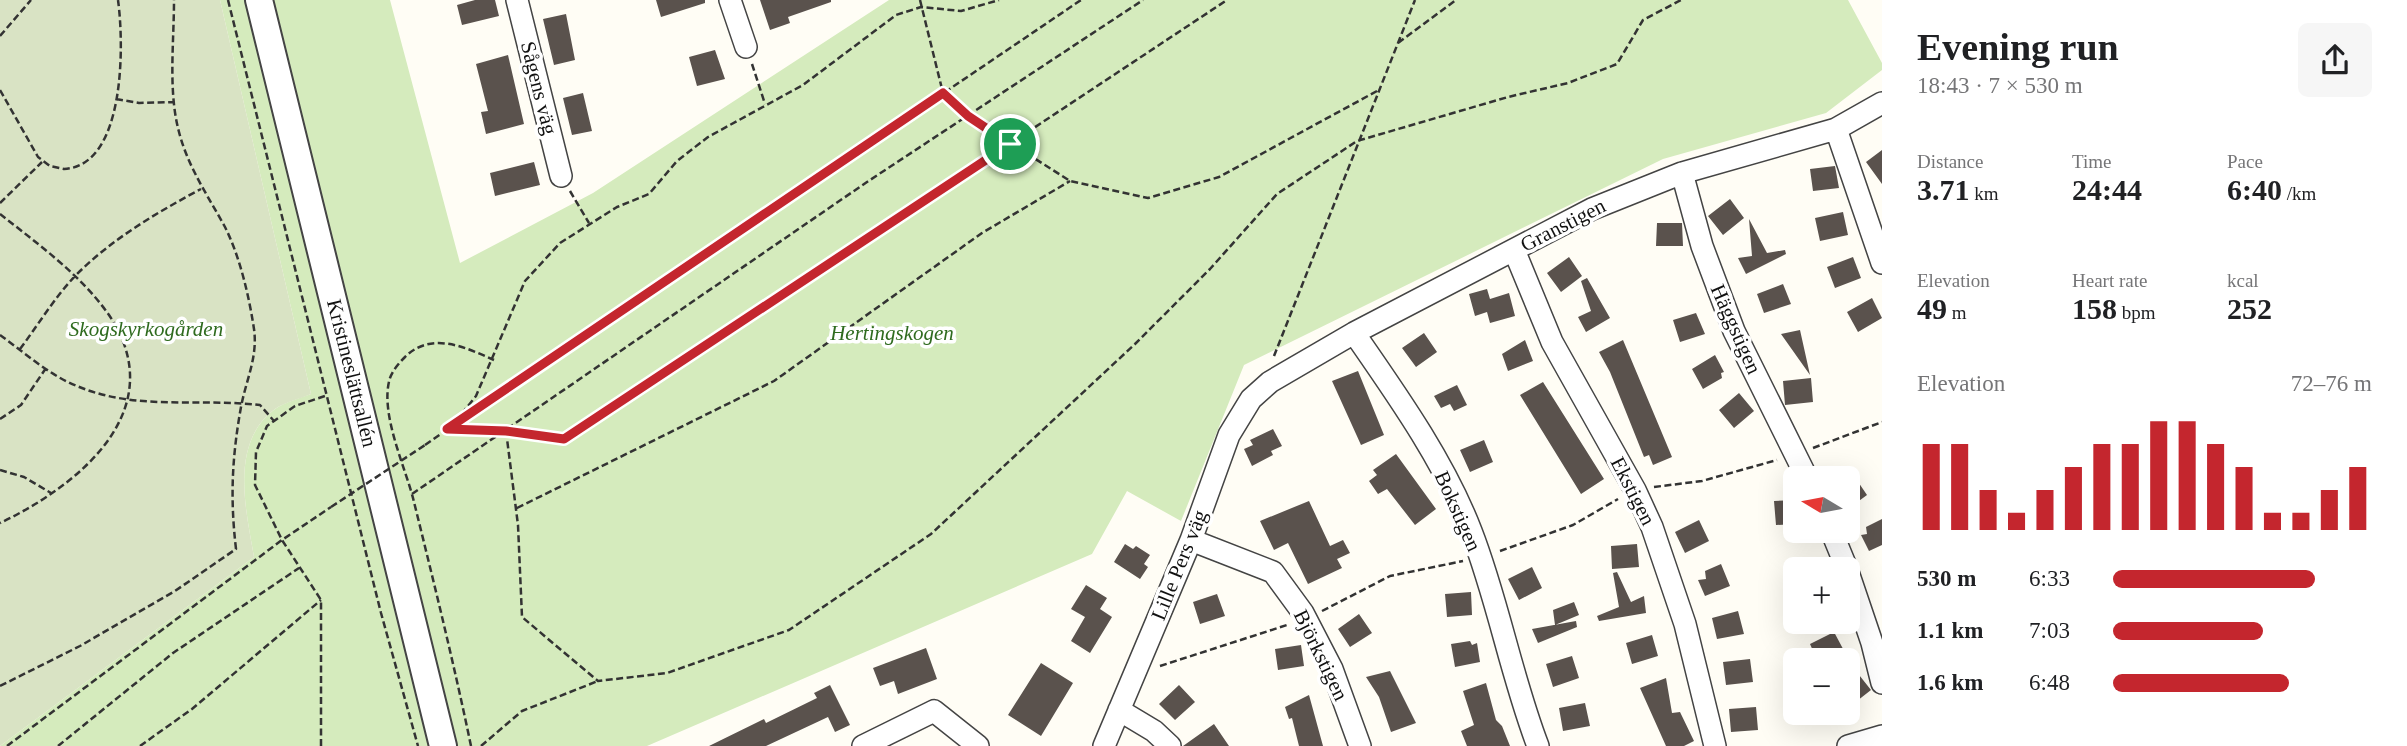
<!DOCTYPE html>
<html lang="en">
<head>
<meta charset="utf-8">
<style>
  body { margin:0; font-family:"Times New Roman",serif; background:#f6f6f6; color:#202124; height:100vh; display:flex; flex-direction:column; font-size:26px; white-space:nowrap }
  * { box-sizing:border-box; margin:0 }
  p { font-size:23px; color:#757577 }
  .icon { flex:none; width:38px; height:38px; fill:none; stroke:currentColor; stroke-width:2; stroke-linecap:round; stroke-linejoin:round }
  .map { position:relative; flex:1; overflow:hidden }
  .details { display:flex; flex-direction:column; background:#fff; width:525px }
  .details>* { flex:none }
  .needle { width:46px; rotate:280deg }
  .buttons { position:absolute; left:1783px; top:466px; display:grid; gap:14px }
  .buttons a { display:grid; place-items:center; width:77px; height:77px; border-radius:10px; background:#fff; box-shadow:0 7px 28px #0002; font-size:35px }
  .pin { position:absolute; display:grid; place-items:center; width:60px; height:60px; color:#fff; margin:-30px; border:4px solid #fff; border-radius:50%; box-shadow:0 2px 7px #0007 }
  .round { display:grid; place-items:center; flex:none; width:74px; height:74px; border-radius:10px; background:#f6f6f6 }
  .summary { display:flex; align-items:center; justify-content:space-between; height:119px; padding:0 35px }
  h1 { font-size:38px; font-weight:700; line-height:52px }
  .stats { display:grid; grid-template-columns:repeat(3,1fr); gap:10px; height:119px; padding:7px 35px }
  .stats div { display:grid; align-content:center }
  .stats b { font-size:30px; font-weight:700 }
  .stats small { font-size:19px; font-weight:400 }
  .stats p { font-size:19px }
  .chart { height:196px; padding:14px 35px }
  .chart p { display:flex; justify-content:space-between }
  .chart svg { width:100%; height:126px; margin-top:7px; stroke:#c4262e; stroke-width:6 }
  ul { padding:0 35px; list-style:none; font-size:23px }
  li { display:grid; grid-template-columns:112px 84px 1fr; align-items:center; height:52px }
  li i { height:18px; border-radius:9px; background:#c4262e }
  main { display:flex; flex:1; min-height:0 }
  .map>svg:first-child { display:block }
  .green { fill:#d5ebbd }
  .cemetery { fill:#d9e3c4 }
  .building { fill:#5a524d }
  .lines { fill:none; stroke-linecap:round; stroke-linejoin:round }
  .minor-casing { stroke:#444; stroke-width:24 }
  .tertiary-casing { stroke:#444; stroke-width:30 }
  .path { stroke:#333; stroke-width:2.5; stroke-dasharray:7 3.5; stroke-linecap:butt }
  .minor { stroke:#fff; stroke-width:21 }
  .tertiary { stroke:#fff; stroke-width:26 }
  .path-bridge { stroke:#333; stroke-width:2.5; stroke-dasharray:7 3.5; stroke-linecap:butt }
  .route-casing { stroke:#fff; stroke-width:14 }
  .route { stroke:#c4262e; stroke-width:9 }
  .labels { text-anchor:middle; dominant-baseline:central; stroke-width:7; stroke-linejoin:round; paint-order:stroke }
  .street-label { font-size:21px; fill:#111; stroke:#fff }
  .park-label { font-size:21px; font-style:italic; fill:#2f6b1f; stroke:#fff }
</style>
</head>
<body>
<main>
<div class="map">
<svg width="1882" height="746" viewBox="0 0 1882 746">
  <rect width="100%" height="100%" fill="#fffdf5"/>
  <path class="green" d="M220,0h170l70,263 133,-70 296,-193h959l34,63v7l-56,43 -163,46 -419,206 -63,156 -54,-30 -35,63 -445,192h-647l254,-189c-8,-47 -25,-114 21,-148 10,-7 25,-11 36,-15z"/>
  <path class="cemetery" d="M0,0h220l91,394c-11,5 -26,8 -36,15 -46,34 -29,101 -21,148l-254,189z"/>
  <path class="building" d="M475,0h20l4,16 -37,9 -5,-20z
    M656,0h49v3l-44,14z
    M760,0h71v2l-43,15 2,6 -20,7z
    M566,14l9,46 -21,5 -11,-46z
    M715,50l10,29 -28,7 -8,-29z
    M508,55l16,69 -38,10 -5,-22 7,-1 -12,-47z
    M583,93l9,38 -20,4 -9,-37z
    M1882,150v34l-16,-22z
    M534,162l6,23 -45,11 -5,-23z
    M1835,166l4,22 -26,3 -3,-22z
    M1730,199l14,19 -21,17 -15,-19z
    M1843,212l5,23 -28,6 -5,-23z
    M1749,219l18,34 18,-3 1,4 -40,20 -8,-16 14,-2z
    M1657,223h25l1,23h-27z
    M1569,257l13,19 -21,16 -14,-19z
    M1853,257l8,21 -26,10 -8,-21z
    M1587,278l23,40 -24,14 -8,-15 13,-6 -10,-30z
    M1783,284l8,20 -27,9 -7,-19z
    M1487,289l3,10 19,-6 6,23 -25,7 -3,-11 -12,4 -6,-22z
    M1872,298l10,20 -24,14 -11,-20z
    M1696,313l9,21 -25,8 -7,-22z
    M1800,330l10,45 -29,-41z
    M1424,333l13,19 -21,15 -14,-19z
    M1525,340l8,21 -25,10 -6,-17z
    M1623,340l49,117 -19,8 -4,-10 -5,2 -34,-85 -11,-20z
    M1715,355l9,17 -3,1 1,5 -19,11 -11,-20z
    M1358,371l26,64 -23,10 -29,-64z
    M1811,378l2,24 -28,3 -2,-24z
    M1543,382l61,97 -23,15 -61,-99z
    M1457,385l10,20 -13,6 -4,-7 -9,4 -7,-12z
    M1739,393l15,18 -20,17 -15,-18z
    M1273,429l9,17 -11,5 2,4 -21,11 -8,-17 9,-4 -3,-5z
    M1484,440l9,22 -23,10 -10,-22z
    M1396,454l40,55 -21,16 -28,-36 -9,5 -9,-13 8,-6 -4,-5z
    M1848,467l19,28 -19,14z
    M1796,500v24l-20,1 -2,-24z
    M1309,501l21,45 13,-6 7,13 -13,6 5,9 -34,16 -20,-41 -14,7 -14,-29z
    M1882,519v26l-13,6 -8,-16 6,-1 -1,-7z
    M1699,520l10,21 -24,12 -10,-21z
    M1125,544l8,5 3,-3 14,9 -6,9 4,3 -8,12 -26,-17z
    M1637,544l2,23 -27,2 -1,-23z
    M1721,564l9,22 -25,10 -7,-16 8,-1 -1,-8z
    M1532,567l10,21 -23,12 -11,-21z
    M1617,572l14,30 13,-6 2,17 -47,8 -2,-5 22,-9 -6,-34z
    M1086,585l21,13 -7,11 12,8 -22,36 -19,-12 14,-24 -14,-8z
    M1471,592l1,23 -25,2 -2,-23z
    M1217,594l8,22 -25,8 -7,-22z
    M1574,602l5,13 -24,10 -2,-15z
    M1738,611l6,23 -27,5 -5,-21z
    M1359,614l13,19 -22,14 -12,-18z
    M1576,621l1,6 -39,16 -6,-14z
    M1834,632l15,28h-32l-7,-16z
    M1652,635l6,21 -26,8 -6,-21z
    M1470,641l2,4 5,-2 3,19 -25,5 -4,-23z
    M1301,645l3,21 -26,4 -3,-21z
    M926,648l11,31 -39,15 -4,-13 -14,5 -7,-18z
    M1572,656l7,22 -26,9 -7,-23z
    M1750,659l3,23 -27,3 -3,-23z
    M1848,661l23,29 -23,18z
    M1041,663l32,20 -32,53 -33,-21z
    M1390,671l26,52 -25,9 -12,-35 -13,-20z
    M1666,678l6,35 8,-1 14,29 -10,5h-18l-26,-58z
    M1486,683l10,37 6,6 8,20h-43l-6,-15 13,-6 -11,-34z
    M830,685l20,40 -15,7 -7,-15 -62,29h-57l55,-27 2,4 51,-25 -3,-5z
    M1179,685l16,17 -20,18 -16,-16z
    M1309,695l14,51h-24l-7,-28 -3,1 -4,-12z
    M1585,703l5,23 -27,5 -4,-23z
    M1756,707l2,23 -27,2 -2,-23z
    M1214,724l15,22h-46z"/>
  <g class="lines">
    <defs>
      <path id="minor" d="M517,0l44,176
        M730,0l16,47
        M1836,129l46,134
        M1682,173l20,73 32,85 73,147
        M1514,250l38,92 83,148 17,37 33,97 30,122
        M1354,333c43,62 90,128 117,198 27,69 40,145 67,215
        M1831,530l16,39
        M1191,540l82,32 30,41 29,56 28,77
        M1848,572l24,71 10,40
        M1119,710l35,21 16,15
        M863,746l71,-35 44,35
        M1104,746l87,-206 38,-105 22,-36 19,-17 84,-49 238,-124 90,-36 154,-44 46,-26
        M1848,746l34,-10"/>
      <path id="tertiary" d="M259,0l184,746"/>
    </defs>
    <use href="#minor" class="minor-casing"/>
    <use href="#tertiary" class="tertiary-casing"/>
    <path class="path" d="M228,0l153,613 37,133
      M920,0l23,93 25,23 102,65 78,17 71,-21 158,-86
      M0,36l31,-36
      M1398,43l58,-43
      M752,64l13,40
      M0,90l38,67 12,9 14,3c62,-3 60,-126 54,-169
      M116,99l23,4 35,-1
      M570,191l19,32
      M0,203l42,-41
      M0,214c38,30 81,61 109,101 64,95 -31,171 -109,208
      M0,335c25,18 49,40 77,51 58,25 123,12 183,19l14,16
      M20,349c18,-24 35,-52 56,-74 36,-36 80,-62 125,-86
      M1274,356l141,-356
      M0,419l21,-14 25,-37
      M455,422l21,-26 49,-115 35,-38 57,-36 32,-13 28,-33 31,-24 95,-52 93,-70 25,-8 40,4 38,-11
      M449,428l632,-428
      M447,430l59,1 58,8 663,-439
      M506,431l12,94 4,92 76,64 69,-8 122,-43 142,-96 204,-190 75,-75 67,-75 80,-53 151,-44 60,-14 49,-19 26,-44 38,-20
      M425,445l23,-16
      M1813,448l69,-26
      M0,470l24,7 27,16
      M1654,487l48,-6 75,-21
      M412,494l455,-312 276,-182
      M517,508l257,-127 208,-148 88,-52
      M1500,551l73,-26 45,-26
      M1322,611l68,-35 73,-15
      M1160,666l127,-41
      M0,686l80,-40 95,-55 61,-42c-6,-51 -4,-92 5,-142 5,-27 17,-50 13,-78 -5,-33 -14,-72 -29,-102 -17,-31 -37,-60 -46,-95 -11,-41 -5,-89 -5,-132
      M7,746l275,-206 49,-33
      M58,746l115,-93 126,-85
      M140,746l52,-37 129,-109
      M321,746v-146l-39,-60 -27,-55 1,-33 11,-26 28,-20 33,-11
      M471,746c-17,-82 -37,-163 -57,-244 -8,-34 -35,-89 -24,-124 3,-8 9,-15 15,-21 26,-26 60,-10 89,3
      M481,746l41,-35 76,-30"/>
    <use href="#minor" class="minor"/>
    <use href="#tertiary" class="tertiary"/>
    <path class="path-bridge" d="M331,507l94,-62"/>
  </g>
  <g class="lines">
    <defs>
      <path id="route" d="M943,93l25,23 42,28 -446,295 -58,-8 -59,-2z"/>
    </defs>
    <use href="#route" class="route-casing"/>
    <use href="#route" class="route"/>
  </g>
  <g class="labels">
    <g class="street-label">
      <text transform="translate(539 88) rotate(76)">Sågens väg</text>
      <text transform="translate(1563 225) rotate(-27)">Granstigen</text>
      <text transform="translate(1736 329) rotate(66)">Häggstigen</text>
      <text transform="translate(352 373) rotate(76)">Kristineslättsallén</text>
      <text transform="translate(1633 491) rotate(63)">Ekstigen</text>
      <text transform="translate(1458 511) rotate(66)">Bokstigen</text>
      <text transform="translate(1179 565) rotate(-68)">Lille Pers väg</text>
      <text transform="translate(1321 655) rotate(64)">Björkstigen</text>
    </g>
    <g class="park-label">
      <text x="146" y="329">Skogskyrkogården</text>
      <text x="892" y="333">Hertingskogen</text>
    </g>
  </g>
</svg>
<div class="buttons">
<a><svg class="needle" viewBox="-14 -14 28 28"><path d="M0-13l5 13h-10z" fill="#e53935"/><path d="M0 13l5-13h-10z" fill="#757577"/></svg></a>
<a>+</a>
<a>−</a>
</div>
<div class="pin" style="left:1010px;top:144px;background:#1e9e55"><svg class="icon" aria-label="arrive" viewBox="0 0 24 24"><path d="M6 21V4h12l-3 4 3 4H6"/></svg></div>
</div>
<section class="details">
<div class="summary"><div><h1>Evening run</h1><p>18:43 · 7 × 530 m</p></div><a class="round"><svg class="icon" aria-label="share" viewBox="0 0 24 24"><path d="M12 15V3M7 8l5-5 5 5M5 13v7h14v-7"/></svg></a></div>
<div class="stats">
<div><p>Distance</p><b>3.71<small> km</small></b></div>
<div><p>Time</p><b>24:44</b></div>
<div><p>Pace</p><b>6:40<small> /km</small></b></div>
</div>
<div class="stats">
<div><p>Elevation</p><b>49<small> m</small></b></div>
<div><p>Heart rate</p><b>158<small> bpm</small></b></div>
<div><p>kcal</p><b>252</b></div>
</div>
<div class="chart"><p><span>Elevation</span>72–76 m</p>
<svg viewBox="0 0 160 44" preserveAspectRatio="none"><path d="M5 44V14M15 44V14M25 44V30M35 44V38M45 44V30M55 44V22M65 44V14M75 44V14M85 44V6M95 44V6M105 44V14M115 44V22M125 44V38M135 44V38M145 44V30M155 44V22"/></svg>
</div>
<ul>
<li><b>530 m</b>6:33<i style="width:78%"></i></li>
<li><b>1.1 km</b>7:03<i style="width:58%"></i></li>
<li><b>1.6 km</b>6:48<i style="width:68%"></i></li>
</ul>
</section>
</main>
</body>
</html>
